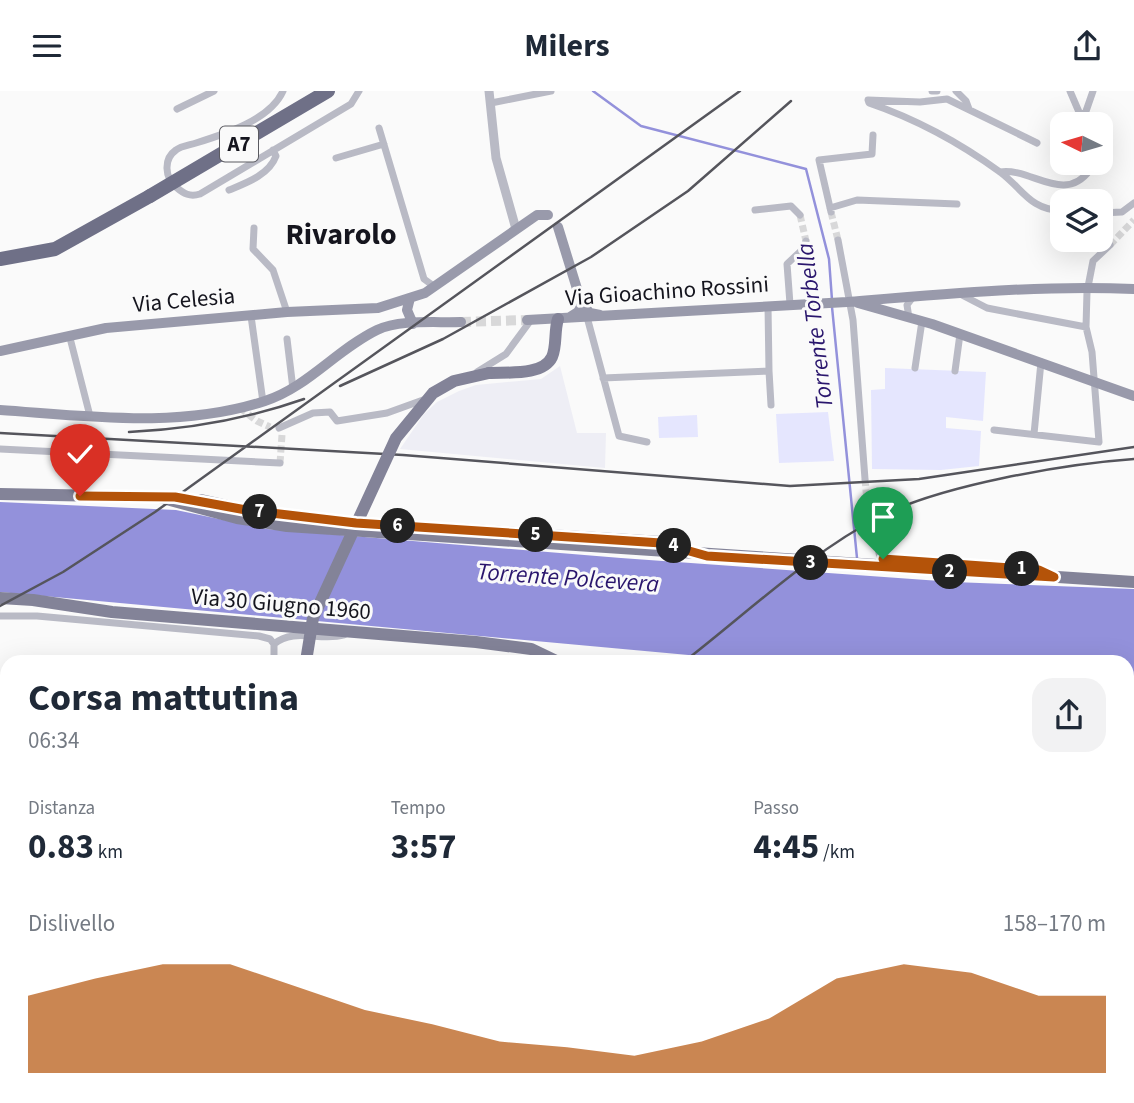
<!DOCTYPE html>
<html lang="it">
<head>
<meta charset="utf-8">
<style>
  body { margin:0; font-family:"Source Sans 3",sans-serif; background:#f2f2f3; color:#1f2937; height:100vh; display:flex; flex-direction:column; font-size:26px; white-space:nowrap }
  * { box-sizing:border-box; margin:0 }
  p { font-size:23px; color:#747a83 }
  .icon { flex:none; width:38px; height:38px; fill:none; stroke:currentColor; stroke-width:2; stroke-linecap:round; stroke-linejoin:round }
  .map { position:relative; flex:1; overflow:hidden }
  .panel { position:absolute; left:0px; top:564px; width:1134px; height:450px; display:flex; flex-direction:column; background:#fff; border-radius:21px 21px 0 0; box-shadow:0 7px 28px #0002 }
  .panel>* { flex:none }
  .needle { width:46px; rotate:275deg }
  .controls { position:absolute; left:1050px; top:21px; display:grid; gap:14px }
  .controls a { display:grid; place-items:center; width:63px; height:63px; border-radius:14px; background:#fff; box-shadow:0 7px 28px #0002; font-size:35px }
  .pin { position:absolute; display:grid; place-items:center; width:60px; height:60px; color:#fff; margin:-72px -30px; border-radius:50% 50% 50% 0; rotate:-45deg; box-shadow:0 0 7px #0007 }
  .pin .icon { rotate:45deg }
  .km { position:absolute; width:35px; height:35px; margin:-18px; border-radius:50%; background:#222; color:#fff; font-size:19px; line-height:35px; text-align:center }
  .round { display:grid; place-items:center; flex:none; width:74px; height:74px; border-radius:21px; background:#f2f2f3 }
  .summary { display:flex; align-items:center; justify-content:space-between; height:119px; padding:0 28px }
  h1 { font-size:38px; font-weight:700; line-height:52px }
  .stats { display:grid; grid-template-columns:repeat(3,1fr); gap:10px; height:119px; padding:7px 28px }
  .stats div { display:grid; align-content:center }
  .stats b { font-size:35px; font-weight:700 }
  .stats small { font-size:19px; font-weight:400 }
  .stats p { font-size:19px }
  .chart { height:196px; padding:14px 28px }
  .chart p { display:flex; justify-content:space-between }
  .chart svg { width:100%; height:126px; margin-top:7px; fill:#b45309; opacity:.7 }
  header { display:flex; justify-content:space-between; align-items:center; height:91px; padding:0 28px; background:#fff; font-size:32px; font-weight:700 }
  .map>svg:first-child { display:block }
  .built { fill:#eeeef5 }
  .green { fill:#e5e6fe }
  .forest { fill:#adacf8 }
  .water { fill:#9391db }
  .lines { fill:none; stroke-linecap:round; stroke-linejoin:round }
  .stream { stroke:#9391db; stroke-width:2.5 }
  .minor-tunnel { stroke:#d8d8d9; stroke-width:7; stroke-dasharray:7 3.5; stroke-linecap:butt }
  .secondary-tunnel { stroke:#d8d8d9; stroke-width:10; stroke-dasharray:10 5; stroke-linecap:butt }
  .primary-tunnel { stroke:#d8d8d9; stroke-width:12; stroke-dasharray:12 6; stroke-linecap:butt }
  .minor { stroke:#b9bac5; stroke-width:7 }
  .tertiary { stroke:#b9bac5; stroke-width:9 }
  .secondary { stroke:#999aab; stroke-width:10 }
  .primary { stroke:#838398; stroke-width:12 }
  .motorway { stroke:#6f7087; stroke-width:14 }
  .rail { stroke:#55555c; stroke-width:2.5 }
  .primary-bridge { stroke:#838398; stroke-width:12 }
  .motorway-bridge { stroke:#6f7087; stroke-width:14 }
  .route-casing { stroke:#fff; stroke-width:14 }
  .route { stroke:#b45309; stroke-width:9 }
  .labels { text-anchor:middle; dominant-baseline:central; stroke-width:6; stroke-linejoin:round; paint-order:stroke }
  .shield { fill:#fafafa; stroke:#5a5a60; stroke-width:2 }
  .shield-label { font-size:21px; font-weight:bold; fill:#15151e }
  .street-label { font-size:23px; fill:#15151e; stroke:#fafafa }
  .water-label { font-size:24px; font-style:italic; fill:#2a166d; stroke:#fafafa }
  .district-label { font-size:30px; font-weight:bold; fill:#15151e; stroke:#fafafa }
</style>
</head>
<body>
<header><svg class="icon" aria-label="menu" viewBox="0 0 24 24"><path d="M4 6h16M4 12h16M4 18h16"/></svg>Milers<svg class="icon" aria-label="share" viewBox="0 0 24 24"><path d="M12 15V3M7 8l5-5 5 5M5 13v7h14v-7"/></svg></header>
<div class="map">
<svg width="1134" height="1012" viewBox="0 0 1134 1012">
  <rect width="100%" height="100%" fill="#fafafa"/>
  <path class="built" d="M560,275l17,67h29l-1,35 -205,-19 24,-35 13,-12 22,-11 17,-6 65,-6z
    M1127,604l7,1v378l-7,1z
    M187,1006h80l-2,6h-80z
    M602,1006h134l2,6h-127z"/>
  <path class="green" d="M885,277l101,4 -3,49 -37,-4v11l35,3 -2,35 -38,4 -69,-1 -1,-79 14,-1z
    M828,321l6,49 -55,2 -3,-49z
    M697,324l1,22 -39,1 -1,-21z"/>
  <path class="forest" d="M1134,1000v12l-144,-1v-5h137v-5z"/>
  <path class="water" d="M0,411l176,8 91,19 354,29 333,24 180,7v92l-7,-1v-19l-321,-2 -52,2 -754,-69z"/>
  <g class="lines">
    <path class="stream" d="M593,0l48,35 165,43 23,90 3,41
      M832,216l25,251
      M813,1006l2,6
      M466,1012l2,-6"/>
    <path class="minor-tunnel" d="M831,121l7,28
      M800,124l6,26
      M1110,154l24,-25
      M240,317l17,13 13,6
      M280,372l2,-28
      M865,388l2,23
      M868,426l3,20
      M878,426l2,19"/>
    <path class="secondary-tunnel" d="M461,231l66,-2"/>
    <path class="primary-tunnel" d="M0,641l7,2"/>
    <path class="minor" d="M283,0c-13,29 -58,43 -87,52 -6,2 -15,3 -20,7 -13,9 -11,28 0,37 8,7 14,10 24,7l151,-90 8,-13
      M932,0h5
      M956,0l10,10 3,8
      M1070,0l9,21 6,2 8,-23
      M491,12l60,-12
      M177,18l37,-18
      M379,37l45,151 11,8
      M1037,52l-90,-44 -27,3 -52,-2 1,3c47,16 91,40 131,69 24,18 29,37 62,39
      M336,67l48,-14
      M1000,81c31,-5 64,33 90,-2
      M229,99c17,-7 40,-15 47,-34l-3,-6
      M830,117l27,-8 100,4
      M755,119l36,-4 9,9
      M831,121l-12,-52 53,-6 1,-19
      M1101,122l21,-1 12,-9
      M254,137l-1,21 20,21 14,42
      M838,149l15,80 12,159
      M960,203l27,14 99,19
      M790,213l-3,-40 16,-15 3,-8
      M251,225l12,86
      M587,226l32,119 28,6
      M909,227l-2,-13 6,-8
      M70,247l20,78
      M287,248l6,50
      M915,277l7,-47
      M769,280l2,34
      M955,280l5,-37
      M477,281l29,-18 25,-34
      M603,287l166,-7 -1,-65
      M279,337l34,-15 17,-1 7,9 50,-8 36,-13
      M994,339l105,12 -7,-90 -6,-25 1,-35 6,-31 17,-16
      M1034,343l7,-72
      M0,358l280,14
      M867,411l1,15
      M877,451l3,16 11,2
      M0,525h37l222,20 11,3 4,5
      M274,553c20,-17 47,-2 70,-9
      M274,570v-17
      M822,1006l3,6
      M575,1012l2,-6"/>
    <path class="tertiary" d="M489,0l7,67 20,71"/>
    <path class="secondary" d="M558,136l20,65
      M410,207l-3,12 6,14
      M858,212l74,21 202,72
      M570,226l8,-5 4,-8 8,9 10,2
      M527,229c107,-7 213,-11 320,-18 95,-8 191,-17 287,-13
      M0,260l106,-23 181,-16 91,-4 47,-15 112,-78h11
      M0,319c87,6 180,19 265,-9 43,-14 71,-51 112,-71 23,-11 59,-7 84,-8
      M1127,993l7,-1
      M454,1012l2,-6"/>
    <path class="primary" d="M489,282c18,-1 54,3 63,-16 5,-11 2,-26 6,-38
      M0,403l159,3 78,21 50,8 847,56
      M201,409l45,10 96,12
      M454,438l207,13 22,7
      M0,507l33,2 79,12 364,30 55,7 25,12
      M1127,598h7"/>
    <path class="motorway" d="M0,168l55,-10 95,-53"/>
    <path class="rail" d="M340,295l103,-47 148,-82 97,-66 103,-90
      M129,341c61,-3 118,-13 175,-33
      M0,342l403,22 387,31 129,-7 215,-32
      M0,515l63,-34 92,-60 585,-421
      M685,570c62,-48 126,-109 196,-145 62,-31 183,-52 253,-57
      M0,755l7,-1
      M218,1012l5,-6
      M279,1012l3,-6"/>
    <path class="primary-bridge" d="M306,570l7,-43 83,-180 37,-45 21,-12 35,-8"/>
    <path class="motorway-bridge" d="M150,105l178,-105"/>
  </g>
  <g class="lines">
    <defs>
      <path id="route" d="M80,405l95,1 71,13 110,13 305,20 46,13 347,21 -15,-7 -156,-11"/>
    </defs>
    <use href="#route" class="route-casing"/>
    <use href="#route" class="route"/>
  </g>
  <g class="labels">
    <rect class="shield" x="220" y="35.5" width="38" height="35" rx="5"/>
    <g class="shield-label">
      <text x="239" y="53">A7</text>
    </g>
    <g class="street-label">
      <text transform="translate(667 200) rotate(-4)">Via Gioachino Rossini</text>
      <text transform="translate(184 209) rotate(-5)">Via Celesia</text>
      <text transform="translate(281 513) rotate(5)">Via 30 Giugno 1960</text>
    </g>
    <g class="water-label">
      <text transform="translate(815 235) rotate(-97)">Torrente Torbella</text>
      <text transform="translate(568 487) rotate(4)">Torrente Polcevera</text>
    </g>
    <g class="district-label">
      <text x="341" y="143">Rivarolo</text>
    </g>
  </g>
</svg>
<div class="controls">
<a><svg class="needle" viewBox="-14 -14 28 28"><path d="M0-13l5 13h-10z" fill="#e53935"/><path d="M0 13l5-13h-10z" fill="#747a83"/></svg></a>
<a><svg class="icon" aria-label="layers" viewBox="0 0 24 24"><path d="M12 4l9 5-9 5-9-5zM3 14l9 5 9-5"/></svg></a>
</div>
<div class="pin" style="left:883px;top:468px;background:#1e9e55"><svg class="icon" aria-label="arrive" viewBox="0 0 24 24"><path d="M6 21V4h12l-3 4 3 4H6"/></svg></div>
<div class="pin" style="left:80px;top:405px;background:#d93025"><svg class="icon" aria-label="check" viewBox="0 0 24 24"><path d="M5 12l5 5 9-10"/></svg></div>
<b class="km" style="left:1022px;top:478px">1</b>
<b class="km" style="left:950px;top:481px">2</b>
<b class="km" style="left:811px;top:472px">3</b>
<b class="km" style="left:674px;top:455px">4</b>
<b class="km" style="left:536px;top:444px">5</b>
<b class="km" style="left:398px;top:435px">6</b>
<b class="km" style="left:260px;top:421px">7</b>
<section class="panel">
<div class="summary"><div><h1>Corsa mattutina</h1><p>06:34</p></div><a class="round"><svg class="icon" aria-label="share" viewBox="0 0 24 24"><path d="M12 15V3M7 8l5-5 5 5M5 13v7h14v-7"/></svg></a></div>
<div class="stats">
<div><p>Distanza</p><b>0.83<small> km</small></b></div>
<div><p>Tempo</p><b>3:57</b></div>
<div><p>Passo</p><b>4:45<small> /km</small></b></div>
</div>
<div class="chart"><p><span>Dislivello</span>158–170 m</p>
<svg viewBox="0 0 160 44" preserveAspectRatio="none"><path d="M0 44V17L10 11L20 6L30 6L40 14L50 22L60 27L70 33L80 35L90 38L100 33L110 25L120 11L130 6L140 9L150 17L160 17V44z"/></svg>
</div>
</section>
</div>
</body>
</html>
